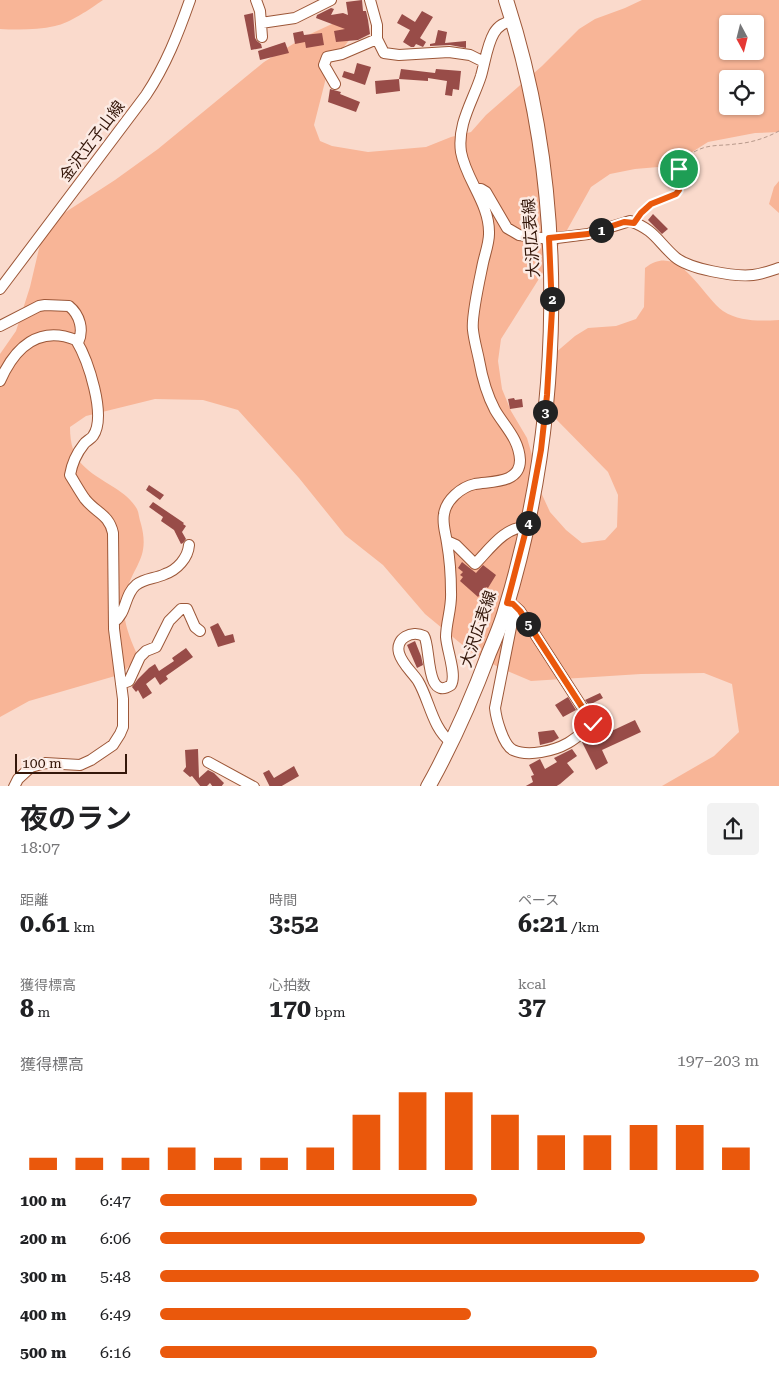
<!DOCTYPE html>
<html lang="ja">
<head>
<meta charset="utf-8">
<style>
  body { margin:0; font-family:"Roboto Serif","Noto Sans JP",serif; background:#f2f2f2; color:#202124; height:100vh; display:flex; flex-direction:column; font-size:19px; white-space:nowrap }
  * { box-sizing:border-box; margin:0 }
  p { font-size:16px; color:#757577 }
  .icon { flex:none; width:28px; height:28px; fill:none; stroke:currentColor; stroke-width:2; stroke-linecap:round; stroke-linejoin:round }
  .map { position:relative; height:786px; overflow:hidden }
  .side { display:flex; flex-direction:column; background:#fff; flex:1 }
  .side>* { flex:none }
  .needle { width:32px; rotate:173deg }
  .tools { position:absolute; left:719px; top:15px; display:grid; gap:10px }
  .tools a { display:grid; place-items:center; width:45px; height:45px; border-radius:5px; background:#fff; box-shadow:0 1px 4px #0004; font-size:25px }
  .scale { position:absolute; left:15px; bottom:12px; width:112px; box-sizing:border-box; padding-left:5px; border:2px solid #34170a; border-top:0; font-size:14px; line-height:18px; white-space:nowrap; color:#34170a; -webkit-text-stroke:4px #fcebe4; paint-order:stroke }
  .pin { position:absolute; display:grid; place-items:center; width:42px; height:42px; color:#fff; margin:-21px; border:2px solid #fff; border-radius:50%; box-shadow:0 1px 5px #0007 }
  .km { position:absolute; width:25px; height:25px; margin:-12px; border-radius:50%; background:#222; color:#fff; font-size:14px; line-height:25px; text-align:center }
  .round { display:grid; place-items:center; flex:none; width:52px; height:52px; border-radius:5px; background:#f2f2f2 }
  .summary { display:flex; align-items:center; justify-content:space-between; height:85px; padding:0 20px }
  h1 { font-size:28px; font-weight:700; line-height:38px }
  .metrics { display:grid; grid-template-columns:repeat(3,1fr); gap:8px; height:85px; padding:5px 20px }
  .metrics div { display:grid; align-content:center }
  .metrics b { font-size:25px; font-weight:700 }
  .metrics small { font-size:14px; font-weight:400 }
  .metrics p { font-size:14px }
  .chart { height:140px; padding:10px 20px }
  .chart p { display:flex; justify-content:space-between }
  .chart svg { width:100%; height:90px; margin-top:5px; stroke:#ea580c; stroke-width:6 }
  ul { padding:0 20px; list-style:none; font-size:16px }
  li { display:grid; grid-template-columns:80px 60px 1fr; align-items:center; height:38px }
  li i { height:12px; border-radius:6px; background:#ea580c }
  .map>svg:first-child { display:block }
  .green { fill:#f8b597; fill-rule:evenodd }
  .building { fill:#984c48 }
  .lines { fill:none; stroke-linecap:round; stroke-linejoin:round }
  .minor-casing { stroke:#9c5738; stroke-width:12 }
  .major-casing { stroke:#9c5738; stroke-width:16 }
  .path { stroke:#b8998b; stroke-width:1; stroke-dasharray:4 2.5; stroke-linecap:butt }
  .minor { stroke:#fff; stroke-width:10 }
  .major { stroke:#fff; stroke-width:14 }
  .route-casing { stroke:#fff; stroke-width:10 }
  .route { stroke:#ea580c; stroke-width:6 }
  .labels { text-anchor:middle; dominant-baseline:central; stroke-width:5; stroke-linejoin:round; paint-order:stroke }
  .street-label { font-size:16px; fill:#34170a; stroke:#fcebe4 }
</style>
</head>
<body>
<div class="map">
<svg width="779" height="787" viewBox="0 0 779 787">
  <rect width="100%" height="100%" fill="#fadacc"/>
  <path class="green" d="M0,0h103c-13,9 -33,23 -48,26 -17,4 -38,4 -55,3z
    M642,0h137v132l-24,1 -47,9 -38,24 -35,3 -25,5 -19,13 -44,79 -46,73 -3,22 4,28 9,22 16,27 7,24 4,24 12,26 16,18 16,13 23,-3 12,-13 1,-32 -10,-23 -56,-57 -7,-22 9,-39 21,-18 13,-8 28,-2 20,-7 8,-12 1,-39c34,-27 55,26 78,43 17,11 37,10 56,9v466h-117l52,-30 25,-24 -7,-48 -28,-11 -63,1 -110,7 -31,-13 -29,-16 -46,-38 -42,-49 -38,-30 -46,-57 -61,-68 -35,-10 -48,-1 -69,17 -16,11c0,36 17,43 45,61 8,5 17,12 22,21 2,4 2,10 4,15 9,34 -7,40 -15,69 -6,20 2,41 10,59l-5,12 -9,10 -93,27 -29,16v-363l16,-23 14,-44 12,-51 16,-19 57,-37 43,-31 106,-87 42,-26 26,-12 16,-3 2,18 -21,27 -15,59 6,16 12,5 36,6 58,-5 25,-10 20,-5 15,-17 56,-49 37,-37 16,-10 30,-11zM728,24h27v27h-27zM728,79h27v27h-27z
    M779,181v32l-10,-9 5,-17z"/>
  <path class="building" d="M362,0l1,11h3l2,9 2,14 -12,6 -22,2 -2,-11 11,-2 -29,-11 1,-3 14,-7 3,1 -3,6 12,-2 5,2 -2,-13z
    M422,11l11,6 -13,21 6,4 -3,5 -7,-3 -2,3h-3l-8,-5 7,-12 -13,-7 5,-9 13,8z
    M253,13l2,25 2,3 4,3 1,4 -11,2 -7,-35z
    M438,30l9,2 -2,11 21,-2v7l-16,-3 -20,1v-2l5,-1z
    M303,31l1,4 18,-2 2,12 -18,3 -1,-6 -10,2 -2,-11z
    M285,42l4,11 -29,7 -2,-9z
    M357,63l14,4 -6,18 -23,-8 2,-6 10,3z
    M401,69l34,4 1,-4 25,2 -2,19 -6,-1 -1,7 -7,-1 2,-14 -19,-3v3l-29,-2z
    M399,79l1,12 -24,3 -1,-13z
    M330,89l11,3 -1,2 20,8 -4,10 -28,-10z
    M653,214l15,15 -6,5 -14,-14z
    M514,398l1,2 7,-1 1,8 -13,2 -2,-10z
    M149,485l15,10 -4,5 -14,-10z
    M153,502l31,21 -1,1 3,2 -4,6 4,7 -3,4 -2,1 -7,-14 -13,-9 2,-4 -14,-10z
    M462,562l14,11 7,-8 13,10 -8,13 -2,-1 -8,10 -18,-16 3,-4 -3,-2 3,-3 -5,-4z
    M218,623l7,13 8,-2 2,8 -17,5 -8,-20z
    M415,641l6,15 2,9 -6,3 -10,-23z
    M186,648l7,9 -27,19 2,3 -8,6 -5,-8 -9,7 6,9 -9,6 -5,-9 -2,2 -4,-5 6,-8 11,-11 6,-4 4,7 15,-10 -2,-3z
    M600,693l3,5 -14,7 -4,-5z
    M568,697l8,13 -13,7 -8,-12z
    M635,720l6,12 -39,18 6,13 -12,7 -14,-28 17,-15 4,8z
    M554,730l5,8 -7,4 -12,3 -2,-13z
    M198,749l1,29 9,-8 6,3 10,10 -3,4h-8l-3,-4 -4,4h-5l-9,-11 -2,1 -7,-6 3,-4 -1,-17z
    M572,749l5,7 -10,7 7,9 -14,12 -5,3h-31l9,-5 -2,-6 3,-1 -5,-10 11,-6 5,10 12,-7 -3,-4z
    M294,766l5,10 -19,11h-10l-7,-14 6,-3 5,8z"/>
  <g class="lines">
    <defs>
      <path id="minor" d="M256,0l4,11 2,26
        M370,0l7,25v14l7,14 15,2 50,-3 21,3 14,7
        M261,23l34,-5 36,-18
        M335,84l-11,-19 3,-8 15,-3 35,-15
        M476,189h5l5,3 21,36 12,7 30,4 39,-5 42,-13c25,9 27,20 45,36 14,12 59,20 78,18 9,-1 17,-4 26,-7
        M0,289l146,-194c20,-30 32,-61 44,-95
        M0,326l39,-20 6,-1 24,1c11,9 15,24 9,37
        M0,381c15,-34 39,-56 76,-41 12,20 31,76 17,96 -2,3 -7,5 -9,8 -8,10 -12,19 -14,31 5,8 10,17 15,24 11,14 24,15 28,34l1,96 9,70v28l-3,7 -7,11 -22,15 -11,5 -35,-2 -14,4 -13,12 -4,8
        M447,541l9,4 19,19c14,-14 30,-38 52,-37
        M507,603c6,1 9,4 13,8l73,113c-8,6 -16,14 -25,19 -14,8 -40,14 -55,7 -10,-5 -17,-32 -18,-42l19,-96 2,-4
        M114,622c13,-9 10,-27 22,-37 9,-7 19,-6 29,-11 12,-4 23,-16 24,-29
        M121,684l8,-3 11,-24 6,-6 10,-4 13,-26 12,-12h6l8,18 5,4
        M451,742c-18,-12 -22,-43 -33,-61 -6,-9 -16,-17 -19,-28 -4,-15 13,-23 25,-17 7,10 1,66 27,49 6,-10 -4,-34 -5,-48 0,-15 6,-29 5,-45 0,-16 -1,-32 -4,-49 -1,-9 -5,-19 -3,-29 2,-14 17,-27 31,-30 16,-3 45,0 45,-24 -1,-21 -15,-33 -25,-50 -8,-15 -13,-33 -16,-50 -2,-10 -5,-20 -6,-30 -2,-13 7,-52 10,-67 2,-9 6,-20 6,-29 1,-30 -23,-54 -28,-82 -4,-28 12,-51 20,-76 4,-14 6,-31 13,-43 5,-8 10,-10 18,-12
        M208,762l46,25"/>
      <path id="major" d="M428,787c24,-43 44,-88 61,-134 6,-14 12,-28 16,-42 59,-193 64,-418 1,-611"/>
    </defs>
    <use href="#minor" class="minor-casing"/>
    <use href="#major" class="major-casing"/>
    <path class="path" d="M640,214c5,-4 9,-9 15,-12 6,-3 16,-3 21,-8 12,-13 -9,-31 22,-44 12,-6 25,-4 37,-6 16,-1 31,-6 44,-13"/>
    <use href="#minor" class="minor"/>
    <use href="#major" class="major"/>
  </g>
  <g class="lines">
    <defs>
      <path id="route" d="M593,724l-73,-113 -7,-7 -6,-1 19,-73 15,-80 6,-55 5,-85 -3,-72 39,-4 36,-12 10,1 7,-10 10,-9 25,-10 3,-4v-21"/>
    </defs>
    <use href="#route" class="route-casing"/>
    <use href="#route" class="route"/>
  </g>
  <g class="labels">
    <g class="street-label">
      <text transform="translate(92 141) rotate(-53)">金沢立子山線</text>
      <text transform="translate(531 238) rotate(-94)">大沢広表線</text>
      <text transform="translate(478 629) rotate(-71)">大沢広表線</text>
    </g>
  </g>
</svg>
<div class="tools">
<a><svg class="needle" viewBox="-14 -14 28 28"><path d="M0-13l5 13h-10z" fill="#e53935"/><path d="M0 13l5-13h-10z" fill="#757577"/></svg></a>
<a><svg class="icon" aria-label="locate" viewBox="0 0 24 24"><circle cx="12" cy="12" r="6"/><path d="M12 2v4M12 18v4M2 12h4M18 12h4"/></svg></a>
</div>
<div class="scale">100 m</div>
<div class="pin" style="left:679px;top:169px;background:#1e9e55"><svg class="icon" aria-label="arrive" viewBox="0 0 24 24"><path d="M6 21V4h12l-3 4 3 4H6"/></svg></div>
<div class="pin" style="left:593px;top:724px;background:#d93025"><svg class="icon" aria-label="check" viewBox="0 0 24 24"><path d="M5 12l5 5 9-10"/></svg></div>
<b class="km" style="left:601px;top:230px">1</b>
<b class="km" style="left:552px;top:299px">2</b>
<b class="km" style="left:545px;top:412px">3</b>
<b class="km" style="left:528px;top:523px">4</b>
<b class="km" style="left:528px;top:624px">5</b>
</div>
<section class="side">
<div class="summary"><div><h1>夜のラン</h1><p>18:07</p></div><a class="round"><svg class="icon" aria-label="share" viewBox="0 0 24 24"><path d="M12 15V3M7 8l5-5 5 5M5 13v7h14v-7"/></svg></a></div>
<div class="metrics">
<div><p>距離</p><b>0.61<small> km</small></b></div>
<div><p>時間</p><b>3:52</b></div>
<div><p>ペース</p><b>6:21<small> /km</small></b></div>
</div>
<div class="metrics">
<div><p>獲得標高</p><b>8<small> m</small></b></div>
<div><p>心拍数</p><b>170<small> bpm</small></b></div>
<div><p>kcal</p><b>37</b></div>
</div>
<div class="chart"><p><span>獲得標高</span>197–203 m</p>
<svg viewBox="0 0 160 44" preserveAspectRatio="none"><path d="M5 44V38M15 44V38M25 44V38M35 44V33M45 44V38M55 44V38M65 44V33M75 44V17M85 44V6M95 44V6M105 44V17M115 44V27M125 44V27M135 44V22M145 44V22M155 44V33"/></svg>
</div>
<ul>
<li><b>100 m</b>6:47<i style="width:53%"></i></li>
<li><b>200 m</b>6:06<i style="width:81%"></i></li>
<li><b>300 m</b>5:48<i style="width:100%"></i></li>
<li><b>400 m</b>6:49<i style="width:52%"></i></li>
<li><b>500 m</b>6:16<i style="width:73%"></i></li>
</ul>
</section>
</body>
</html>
